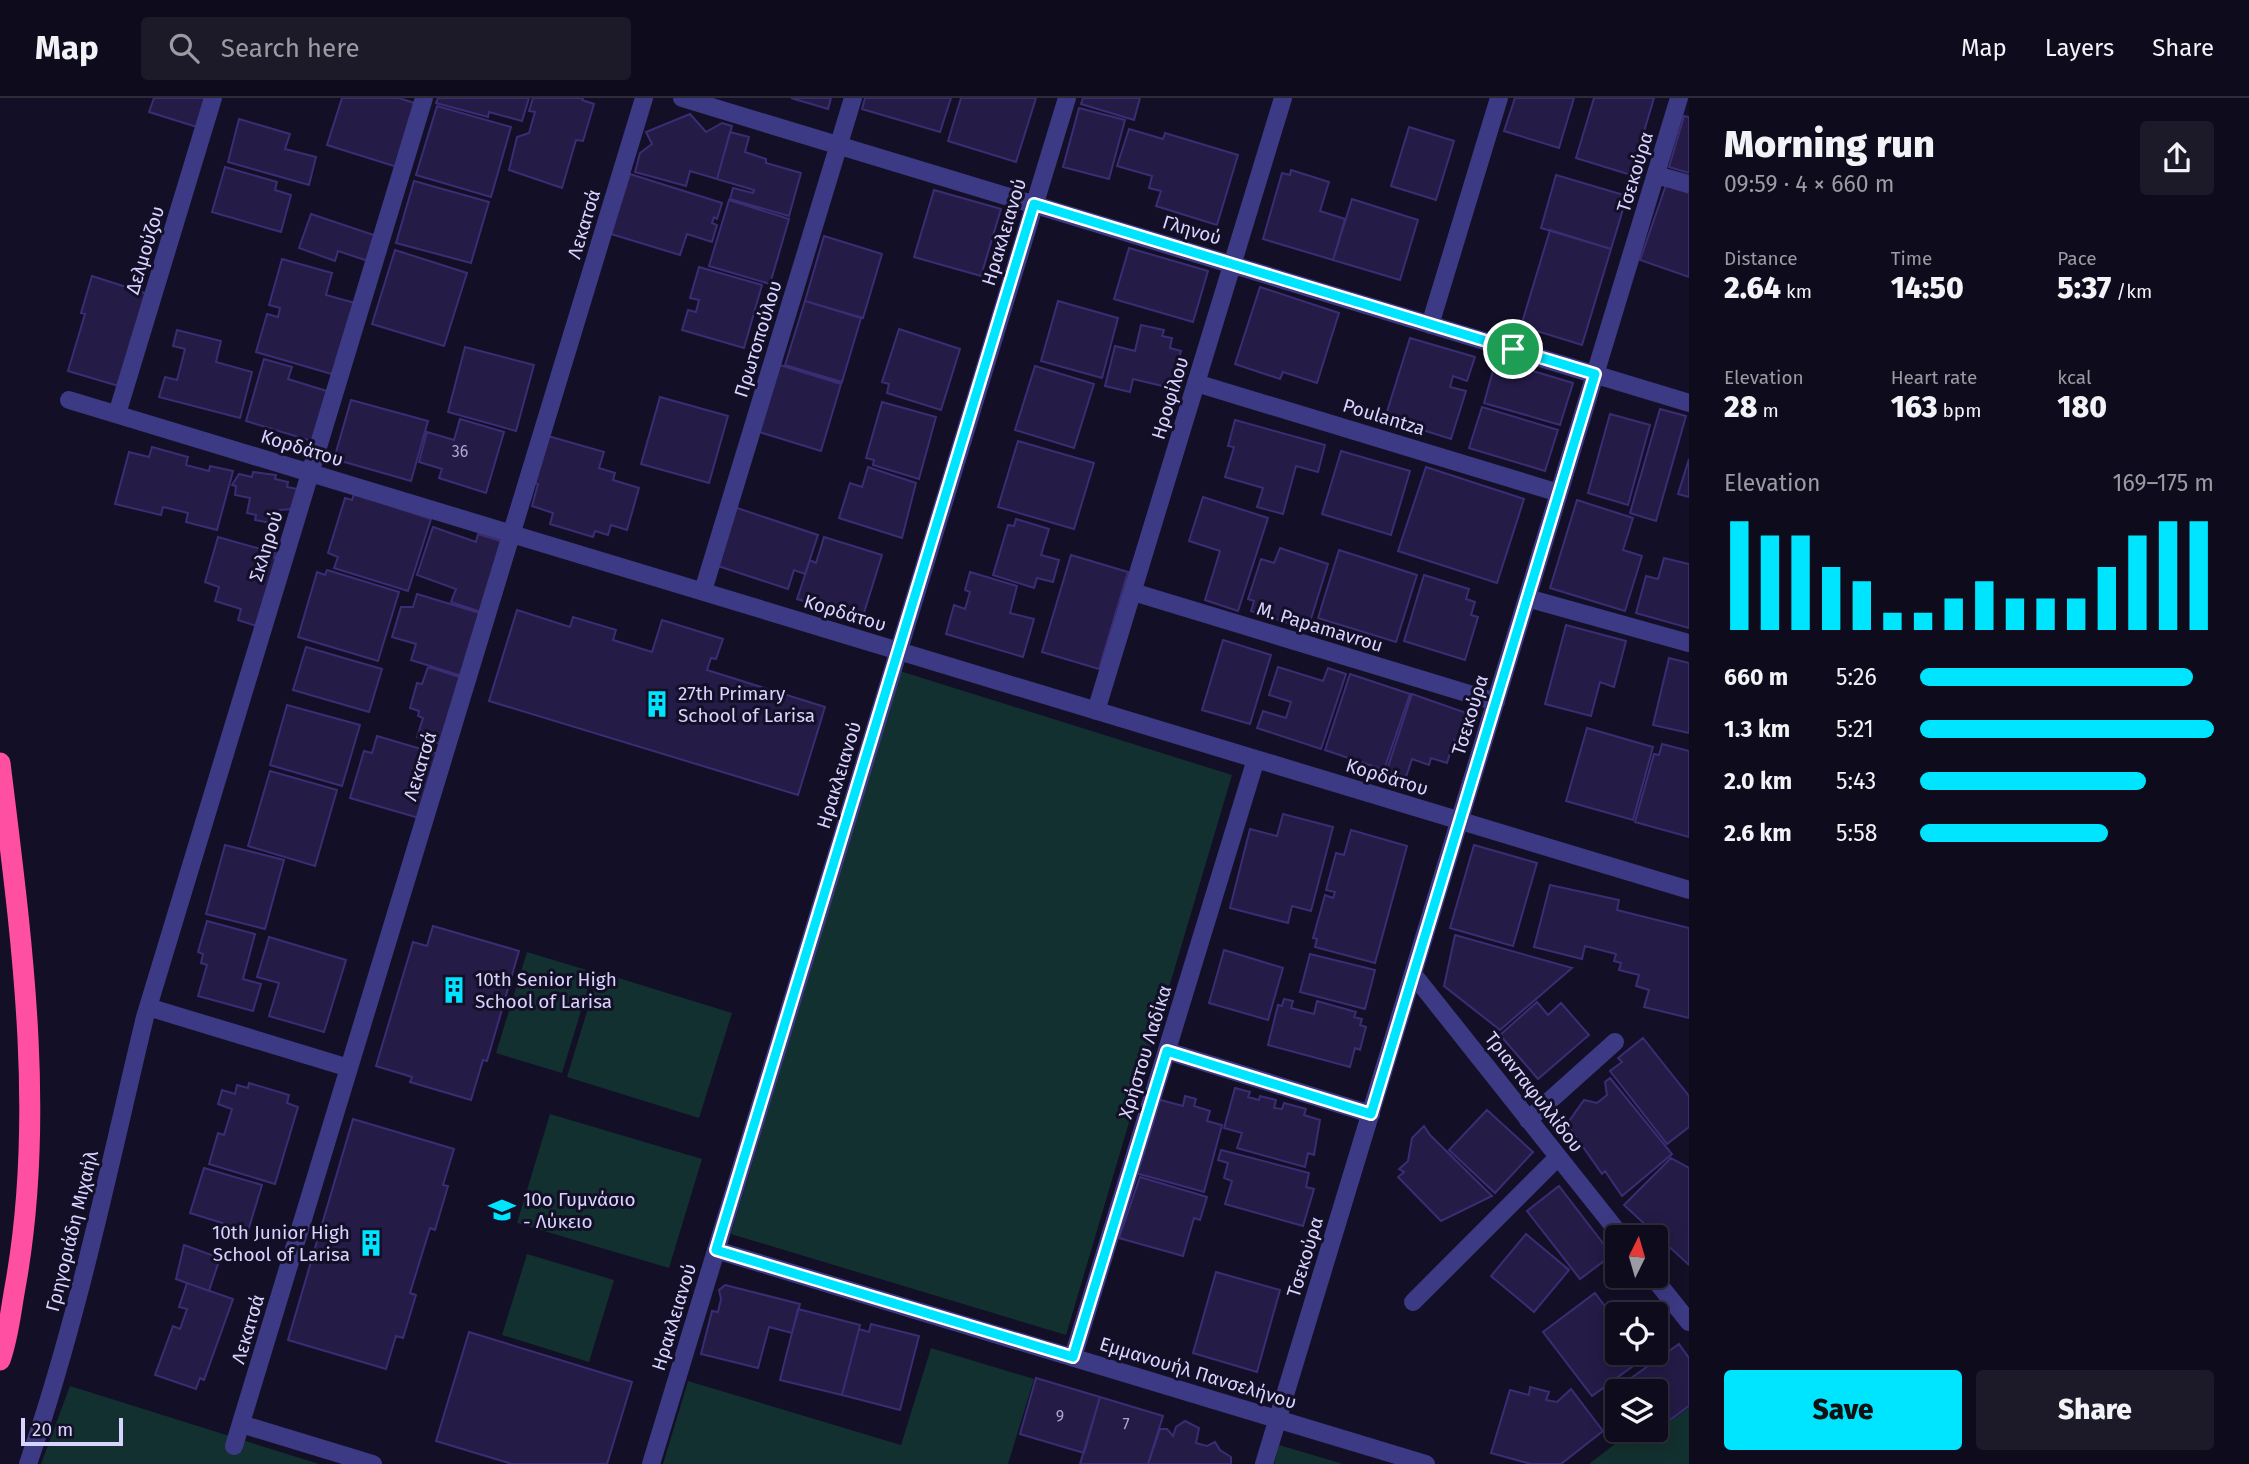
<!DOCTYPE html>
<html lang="en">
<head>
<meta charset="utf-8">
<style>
  body { margin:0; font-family:"Fira Sans",sans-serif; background:#1c1929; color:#f1f3f6; height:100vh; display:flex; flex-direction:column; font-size:26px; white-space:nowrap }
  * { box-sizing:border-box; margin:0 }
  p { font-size:23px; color:#9b9ba3 }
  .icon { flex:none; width:38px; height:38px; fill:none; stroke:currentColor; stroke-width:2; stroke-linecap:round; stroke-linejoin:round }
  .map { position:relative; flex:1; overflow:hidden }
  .panel { display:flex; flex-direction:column; background:#0e0b1c; width:560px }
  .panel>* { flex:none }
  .needle { width:46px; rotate:5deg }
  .buttons { position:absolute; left:1605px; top:1127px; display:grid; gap:14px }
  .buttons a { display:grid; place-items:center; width:63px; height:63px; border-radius:7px; background:#0e0b1c; box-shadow:0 4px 18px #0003,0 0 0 2px #2e2b3b; font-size:35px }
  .scale { position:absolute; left:21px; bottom:18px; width:102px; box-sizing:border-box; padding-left:7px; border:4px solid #d9d4ff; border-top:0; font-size:19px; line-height:24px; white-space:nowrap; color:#d9d4ff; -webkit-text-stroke:5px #130f26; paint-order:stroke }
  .pin { position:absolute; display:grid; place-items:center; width:60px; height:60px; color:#fff; margin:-30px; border:4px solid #fff; border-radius:50%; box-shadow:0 2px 7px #0007 }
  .round { display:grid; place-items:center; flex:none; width:74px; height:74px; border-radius:7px; background:#1c1929 }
  .summary { display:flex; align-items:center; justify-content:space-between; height:119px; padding:0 35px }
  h1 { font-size:38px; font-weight:800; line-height:52px }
  .stats { display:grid; grid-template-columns:repeat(3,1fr); gap:10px; height:119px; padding:7px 35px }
  .stats div { display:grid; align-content:center }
  .stats b { font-size:30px; font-weight:800 }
  .stats small { font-size:19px; font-weight:400 }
  .stats p { font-size:19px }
  .chart { height:196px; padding:14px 35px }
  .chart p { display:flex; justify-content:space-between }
  .chart svg { width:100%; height:126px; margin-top:7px; stroke:#00e5ff; stroke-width:6 }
  .primary-button { display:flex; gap:14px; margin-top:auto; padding:14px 35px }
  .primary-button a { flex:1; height:80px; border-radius:7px; background:#00e5ff; color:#111; font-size:28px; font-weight:800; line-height:80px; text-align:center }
  .primary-button a+a { background:#1c1929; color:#f1f3f6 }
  ul { padding:0 35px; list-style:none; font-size:23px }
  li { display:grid; grid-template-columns:112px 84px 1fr; align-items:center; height:52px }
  li i { height:18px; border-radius:9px; background:#00e5ff }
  header { display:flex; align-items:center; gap:42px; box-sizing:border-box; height:98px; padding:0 35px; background:#0e0b1c; border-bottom:2px solid #2e2b3b }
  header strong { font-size:33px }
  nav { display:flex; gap:38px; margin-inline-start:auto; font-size:24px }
  .search { width:490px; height:63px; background:#1c1929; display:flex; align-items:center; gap:18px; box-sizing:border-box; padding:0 24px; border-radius:7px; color:#9b9ba3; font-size:26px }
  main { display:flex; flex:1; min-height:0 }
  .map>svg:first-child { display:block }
  .green { fill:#12302f }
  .building { fill:#241b47; stroke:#3b2d73; stroke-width:2 }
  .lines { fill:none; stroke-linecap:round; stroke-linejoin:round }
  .street { stroke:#3d3a85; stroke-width:18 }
  .highway { stroke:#ff4fa3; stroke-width:21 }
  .route-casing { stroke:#fff; stroke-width:14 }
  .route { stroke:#00e5ff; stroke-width:9 }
  .labels { text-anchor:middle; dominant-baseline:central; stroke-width:6; stroke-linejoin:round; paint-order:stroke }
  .number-label { font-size:16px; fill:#aca6d1 }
  .street-label { font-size:19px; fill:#d9d4ff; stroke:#130f26 }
  .poi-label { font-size:19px; fill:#d9d4ff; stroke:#130f26; text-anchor:start }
</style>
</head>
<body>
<header>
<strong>Map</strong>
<div class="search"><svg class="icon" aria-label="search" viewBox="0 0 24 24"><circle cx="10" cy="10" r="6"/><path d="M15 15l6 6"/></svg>Search here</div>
<nav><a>Map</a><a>Layers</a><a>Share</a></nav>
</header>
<main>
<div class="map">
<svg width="1689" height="1366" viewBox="0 0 1689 1366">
  <rect width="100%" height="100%" fill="#130f26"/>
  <path class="green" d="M900,573l332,104 -166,560 -335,-101z
    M527,854l66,20 -31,101 -66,-20z
    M599,874l133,41 -33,105 -132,-41z
    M550,1016l152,45 -33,109 -152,-45z
    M527,1156l87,26 -25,82 -87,-27z
    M931,1250l103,31 -26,85h-345l25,-83 213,64z
    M70,1288l249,78h-278z
    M1689,1310v56h-100l44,-34 10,10z
    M1279,1347l64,19h-69z"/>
  <path class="building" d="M154,0h55l-9,30 -51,-16z
    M342,0h57l18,6 -20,63 -70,-22z
    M438,0h91l-7,23 -33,-9 -1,5 -52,-14z
    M533,0h50l-1,2 12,4 -11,37 -7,-1 -14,48 -53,-18 8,-33 12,-4 6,-21 -6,-1z
    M791,0h40l-3,11z
    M865,0h86l-11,34 -78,-23z
    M961,0h75l-20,64 -68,-21z
    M1083,0h57l-6,22 -53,-16z
    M1515,0h59l-15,50 -55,-17z
    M1594,0h60l-23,77 -55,-17z
    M437,8l74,21 -20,70 -75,-22z
    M1079,10l46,12 -16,59 -46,-12z
    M690,16l16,18 16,-9 10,3 -15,53 -27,-8 -4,15 -51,-14 5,-19 12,-9 -6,-12z
    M1684,18l5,1v56l-20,-6z
    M239,21l51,15 -5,15 31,8 -7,28 -81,-23z
    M1409,29l45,14 -18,59 -45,-14z
    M1129,31l34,10 2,-6 73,22 -21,70 -61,-19 5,-15 -12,-3 3,-12 -35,-10z
    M730,34l19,5 -4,15 21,7v4l35,10 -12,43 -59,-17 3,-11 20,5 1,-3 -37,-11z
    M225,69l52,15 -2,8 16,5 -10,37 -69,-20z
    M1291,72l38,12 -9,29 25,8 -12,41 -70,-21 19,-66 8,2z
    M630,76l92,29 -5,16 -3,-2 -2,6 5,2 -5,17 -25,-8 -7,21 -69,-21z
    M1556,77l71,21 -16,53 -70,-21z
    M414,83l75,21 -18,61 -75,-20z
    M1666,87l23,8v84l-49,-17z
    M934,92l67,19 -20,67 -67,-19z
    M1352,101l66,21 -18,60 -67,-20z
    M729,102l60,19 -19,65 -61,-18z
    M311,116l66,22 -9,25 -30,-10 -3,10 -36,-13z
    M1550,132l61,19 -29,96 -61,-19z
    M824,138l58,18 -19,64 -58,-17z
    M1129,150l79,23 -15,51 -79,-23z
    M395,152l72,23 -23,73 -72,-22z
    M282,161l50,14 -6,22 29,8 -20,72 -79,-23 11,-38 11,3 2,-9 -11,-3z
    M699,169l63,18 -18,63 -62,-18 6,-20 8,2 3,-12 -9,-2z
    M92,178l59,19 -29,92 -54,-16 17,-57 -4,-1z
    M1260,189l79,26 -22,70 -34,-11 -3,7 -45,-15z
    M805,203l56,17 -19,64 -57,-17z
    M1058,203l60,17 -16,60 -61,-17z
    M1141,227l23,5 -2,6 10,2 -2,10 11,3 -10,37 -38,-9 -3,13 -25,-6 10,-40 20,5z
    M899,231l61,20 -19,61 -54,-17 2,-9 -7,-2z
    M177,232l44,11 -5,21 36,10 -12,46 -81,-21 6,-20 12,3 8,-31 -12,-3z
    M1410,240l65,19 -8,24 -14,-5 -3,11 16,4 -15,48 -66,-21z
    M465,249l69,18 -18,66 -68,-19z
    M264,261l28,8 -4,12 42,13 -15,50 -69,-21z
    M1496,262l77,23 -13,42 -76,-22z
    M780,267l61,19 -20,67 -62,-19z
    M1035,268l59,18 -20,64 -59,-18z
    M660,299l68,19 -19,67 -68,-19z
    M351,302l77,21 -17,60 -77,-22z
    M882,304l54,15 -17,62 -46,-14 1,-5 -8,-2z
    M1482,309l76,23 -13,41 -76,-23z
    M1660,311l26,7 -30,105 -26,-8z
    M1610,316l40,11 -22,80 -40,-12z
    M460,321l44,13 -18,61 -47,-15 3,-9 -23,-7 8,-30 27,8z
    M1235,322l90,25 -7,27 -22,-6 -13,48 -26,-7 6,-19 -38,-11 9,-30 -6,-1z
    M548,338l56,16 -5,16 16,5 -2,7 26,8 -12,42 -16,-5 -3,10 -13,-4 -2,6 -43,-13 3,-11 -21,-7 6,-22 -7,-2z
    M1018,343l76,22 -20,66 -76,-22z
    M152,349l36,10 -2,8 23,6 1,-5 23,5 -16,59 -31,-8 2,-9 -25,-6 -2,8 -46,-11 14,-52 20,5z
    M1341,353l69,20 -19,64 -69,-21z
    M1689,361v38l-11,-3z
    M868,369l48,16 -14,55 -63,-20 11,-35 12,4z
    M1426,369l98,32 -27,84 -99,-32z
    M253,374l23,3 -1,4 13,3 -1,5 11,2 -4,20 -15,1 -2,6 -4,-1 -2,8 -16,-3 1,-5 -9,-2 3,-15 -15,-3 1,-9 -4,-1 7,-11 13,3z
    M354,396l77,25 -23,72 -74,-23 4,-11 -10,-4 17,-55 7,2z
    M1203,399l65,21 -30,93 -33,-11 15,-49 -31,-10z
    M1577,402l56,18 -10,32 19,6 -17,55 -75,-23z
    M734,409l84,28 -13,39 -11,-4 -6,19 -73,-24z
    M1016,421l33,10 -8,26 18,5 -6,22 -16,-4 -3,10 -41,-13 15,-50 6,1z
    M433,429l43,15 2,-8 29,9 -23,70 -33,-11 5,-13 -39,-14z
    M218,439l57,16 -1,5 5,2 -19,67 -22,-7 3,-11 -26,-8 4,-14 -14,-5z
    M824,439l58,18 -20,64 -65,-20 13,-39 6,3z
    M1280,450l48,16 -18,58 -14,-4 -2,7 -43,-14 3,-10 -6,-2 13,-40 13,4z
    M1339,452l78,25 -21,67 -78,-24z
    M1071,457l57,17 -29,97 -57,-17z
    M1664,460l25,6v64l-53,-15 10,-37 12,3z
    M327,472l72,22 -21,69 -80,-24 19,-65 8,3z
    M970,474l47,14 -7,27 24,6 -11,38 -77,-23 8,-29 11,4 5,-17 -5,-2z
    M1424,477l45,14 -3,10 9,3 -4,13 7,2 -13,43 -61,-19z
    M417,496l66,20 -18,63 -54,-17 5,-16 -24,-7 9,-30h12z
    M517,512l53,17 3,-10 43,13 -3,10 39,12 10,-32 61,19 -7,20 -5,-1 -4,12 118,37 -27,88 -309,-94z
    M1566,527l60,16 -12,46 -14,-5 -9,34 -46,-12z
    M1223,542l48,15 -21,69 -48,-14z
    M306,549l76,22 -13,43 -76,-22z
    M1669,560l20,5v70l-36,-8z
    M428,569l35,11 -20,67 -26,-8 6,-19 -5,-2 1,-5 -9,-3 7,-25 5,1z
    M1278,569l45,14 5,-13 18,6 -25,75 -64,-21 6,-17 23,7 5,-16 -22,-7z
    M1350,576l60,20 -26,76 -59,-20z
    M1412,596l66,23 -10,28 -14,-5 -7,23 -16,-5 -2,7 -17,-6 -6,18 -19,-7z
    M287,607l73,20 -18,61 -72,-21z
    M1587,630l66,19 -20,73 -67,-19z
    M377,638l61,18 -19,64 -69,-20 14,-47 8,2z
    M1662,646l27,7v86l-54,-15 19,-68 5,1z
    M270,673l67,19 -22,76 -67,-20z
    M1283,716l50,13 -22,84 -19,-5 -4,17 -58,-15 20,-79 27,7z
    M1351,732l56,16 -32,117 -60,-16 2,-8 -4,-1 12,-43 8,3 2,-6 -9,-2 10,-37 8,2z
    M225,747l59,15 -19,69 -59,-15z
    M1474,747l63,18 -24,83 -63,-18z
    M1550,787l69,15 -2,10 72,18v90l-45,-11 5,-17 -13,-4 3,-11 -20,-5 2,-7 -7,-2 2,-7 -31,-8 -3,13 -48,-12z
    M207,823l48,13 -12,45 18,5 -8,27 -55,-15 9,-31 -6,-2 2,-9 -5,-2z
    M433,828l86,25 -32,110 -4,-1 -12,40 -61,-18 2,-5 -36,-11 37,-124 14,4z
    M1455,837l117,33 -72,62 -56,-44z
    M269,839l77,23 -22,72 -55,-16 10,-33 -22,-6z
    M1224,852l59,18 -15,52 -59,-17z
    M1310,856l65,16 -10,39 -65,-17z
    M1284,901l9,2 -2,7 23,6 3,-13 39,11 -2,5 8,2 -2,6 6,2 -6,23 -5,-2 -5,19 -82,-22 10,-40 4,1z
    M1537,904l11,13 13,-12 28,32 -51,44 -38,-44z
    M1643,940l46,58v31l-22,17 -57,-73 12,-9 -4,-4z
    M1610,980l62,76 -50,42 -17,-25 -3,3 -35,-50 17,-24 13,3 10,-8 -2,-13z
    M249,985l40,12 -2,8 11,4 -23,77 -66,-20 9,-31 6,2 8,-26 -14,-5 4,-14 13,4 2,-9 11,3z
    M1235,990l15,4 -2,5 11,3 1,-4 16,4 -2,8 8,1 2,-6 22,6 -2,6 16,5 -6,35 -6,-2 -3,14 -68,-19 5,-15 -18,-5z
    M1185,998l11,3 -2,7 16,5 -3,10 15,4 -18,67 -72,-20 21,-74 30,8z
    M1487,1012l46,42 -38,41 -46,-43z
    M353,1021l101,30 -11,36 5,1 -13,44 -5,-2 -20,65 6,2 -13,43 -7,-2 -10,33 -98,-29z
    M1424,1028l6,9 62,61 -51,25 -43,-44 6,-5 -5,-3 9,-8 4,-23z
    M1221,1052l88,23 -3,14 8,2 -11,37 -78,-22 7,-23 -8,-3 4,-15 -10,-3z
    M1671,1060l18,10v97l-65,-60z
    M204,1070l58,17 -14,46 -58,-18z
    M1140,1079l67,20 -7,23 -6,-2 -11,38 -64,-18z
    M1559,1088l53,69 -32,24 -53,-68z
    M1526,1136l43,36 -35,42 -43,-36z
    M184,1147l36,13 -11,33 -33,-12z
    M1216,1174l64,18 -23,82 -64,-19z
    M187,1185l46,16 -29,81 -4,-2 -4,11 -41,-14 18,-49 7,3 7,-20 -8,-2z
    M725,1187l75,19 -8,29 -23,-6 -11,41 -57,-14 11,-43 6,1 3,-13 -2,-9z
    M1595,1195l22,29v31h23l4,5 -52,38 -49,-64z
    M798,1211l62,16 -18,70 -62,-15z
    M871,1226l48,12 -19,74 -58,-15 17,-66 10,3z
    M469,1234l163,50 -25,82h-95l-76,-23z
    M1679,1246l10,14v48l-33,24v-39h-39v5l-4,-5z
    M1036,1280l64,19 -16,56 -64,-19z
    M1530,1289l19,5 -3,8 11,2 14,-13 32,42 -42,33h-30l-40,-11 19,-63 19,5z
    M1100,1299l63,19 -15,48h-68z
    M1185,1323l14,7 -3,15 11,3 8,-4 5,8 11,7v7h-83l12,-35h7l6,7 3,-9z"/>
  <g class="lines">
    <path class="street" d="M682,0l1007,305
      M1656,77l33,9
      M1430,227l69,-227
      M1196,285l363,110
      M69,302l1620,490
      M117,316l96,-316
      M703,493l150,-493
      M1133,494l363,110
      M1527,500l162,45
      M1096,613l187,-613
      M1413,876l209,263
      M148,909l201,61
      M1167,953l204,63
      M1528,1022l87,-78
      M716,1152l710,214
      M1652,1178l37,46
      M1413,1204l145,-145
      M1073,1259l183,-598
      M241,1326l132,40
      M234,1348l410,-1348
      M28,1366c50,-145 81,-297 117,-447l279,-919
      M651,1366l416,-1366
      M1264,1366l415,-1366"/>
    <path class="highway" d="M0,665c21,172 46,347 16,519 -5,26 -7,53 -16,78"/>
  </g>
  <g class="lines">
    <defs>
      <path id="route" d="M1034,106l561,170 -224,740 -204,-63 -94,306 -357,-107z"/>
    </defs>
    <use href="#route" class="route-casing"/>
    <use href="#route" class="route"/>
  </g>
  <defs>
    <symbol id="building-bare" viewBox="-9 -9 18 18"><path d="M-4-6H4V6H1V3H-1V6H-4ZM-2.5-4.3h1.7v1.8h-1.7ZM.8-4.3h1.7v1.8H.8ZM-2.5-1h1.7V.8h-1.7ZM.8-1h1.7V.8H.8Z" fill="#00e5ff" stroke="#130f26" stroke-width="2.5" paint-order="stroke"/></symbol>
    <symbol id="school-bare" viewBox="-9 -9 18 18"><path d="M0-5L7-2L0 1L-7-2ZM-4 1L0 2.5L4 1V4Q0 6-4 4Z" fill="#00e5ff" stroke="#130f26" stroke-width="2.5" paint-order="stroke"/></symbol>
  </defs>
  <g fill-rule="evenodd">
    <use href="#building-bare" x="638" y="587" width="38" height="38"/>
    <use href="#building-bare" x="435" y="873" width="38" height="38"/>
    <use href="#school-bare" x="483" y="1093" width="38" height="38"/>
    <use href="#building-bare" x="352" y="1126" width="38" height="38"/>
  </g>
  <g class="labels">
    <g class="number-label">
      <text x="460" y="353">36</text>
      <text x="1060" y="1318">9</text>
      <text x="1126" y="1326">7</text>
    </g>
    <g class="street-label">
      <text transform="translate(1635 74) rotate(-73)">Τσεκούρα</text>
      <text transform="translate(584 126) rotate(-73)">Λεκατσά</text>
      <text transform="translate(1192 132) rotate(17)">Γληνού</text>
      <text transform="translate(1004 134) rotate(-73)">Ηρακλειανού</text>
      <text transform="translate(145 152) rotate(-73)">Δελμούζου</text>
      <text transform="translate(758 241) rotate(-73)">Πρωτοπούλου</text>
      <text transform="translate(1170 300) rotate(-73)">Ηροφίλου</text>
      <text transform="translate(1384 319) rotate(17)">Poulantza</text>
      <text transform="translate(302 350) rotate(17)">Κορδάτου</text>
      <text transform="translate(266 448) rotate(-73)">Σκληρού</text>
      <text transform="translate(845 515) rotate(17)">Κορδάτου</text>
      <text transform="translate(1320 529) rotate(17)">M. Papamavrou</text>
      <text transform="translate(1470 617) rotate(-73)">Τσεκούρα</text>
      <text transform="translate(420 668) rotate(-73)">Λεκατσά</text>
      <text transform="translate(839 677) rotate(-73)">Ηρακλειανού</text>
      <text transform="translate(1387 679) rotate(17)">Κορδάτου</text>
      <text transform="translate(1145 954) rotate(-73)">Χρήστου Λαδίκα</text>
      <text transform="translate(1534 994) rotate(52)">Τριανταφυλλίδου</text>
      <text transform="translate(72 1133) rotate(-76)">Γρηγοριάδη Μιχαήλ</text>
      <text transform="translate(1305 1159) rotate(-73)">Τσεκούρα</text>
      <text transform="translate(674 1219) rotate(-73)">Ηρακλειανού</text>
      <text transform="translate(248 1231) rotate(-73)">Λεκατσά</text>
      <text transform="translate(1198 1275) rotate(17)">Εμμανουήλ Πανσελήνου</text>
    </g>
    <g class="poi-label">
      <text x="678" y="595">27th Primary<tspan x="678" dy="22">School of Larisa</tspan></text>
      <text x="475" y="881">10th Senior High<tspan x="475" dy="22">School of Larisa</tspan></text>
      <text x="523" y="1101">10ο Γυμνάσιο<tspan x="523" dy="22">- Λύκειο</tspan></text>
      <text x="350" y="1134" text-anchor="end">10th Junior High<tspan x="350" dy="22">School of Larisa</tspan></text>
    </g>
  </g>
</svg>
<div class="buttons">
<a><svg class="needle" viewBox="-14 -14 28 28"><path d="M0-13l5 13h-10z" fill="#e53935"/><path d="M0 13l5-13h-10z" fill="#9b9ba3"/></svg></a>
<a><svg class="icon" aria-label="locate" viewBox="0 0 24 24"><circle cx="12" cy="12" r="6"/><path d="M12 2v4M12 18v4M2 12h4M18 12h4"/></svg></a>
<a><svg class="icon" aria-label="layers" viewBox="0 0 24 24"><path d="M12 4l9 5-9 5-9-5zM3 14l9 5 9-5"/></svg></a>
</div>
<div class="scale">20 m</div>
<div class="pin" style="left:1513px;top:251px;background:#1e9e55"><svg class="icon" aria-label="arrive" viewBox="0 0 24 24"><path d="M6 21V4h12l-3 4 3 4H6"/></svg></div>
</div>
<section class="panel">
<div class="summary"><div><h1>Morning run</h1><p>09:59 · 4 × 660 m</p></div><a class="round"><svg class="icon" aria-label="share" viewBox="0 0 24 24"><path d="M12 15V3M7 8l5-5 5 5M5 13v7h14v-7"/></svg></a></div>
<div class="stats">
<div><p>Distance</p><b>2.64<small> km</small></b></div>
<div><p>Time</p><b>14:50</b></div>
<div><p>Pace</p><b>5:37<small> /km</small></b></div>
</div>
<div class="stats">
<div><p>Elevation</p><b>28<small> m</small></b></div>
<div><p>Heart rate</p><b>163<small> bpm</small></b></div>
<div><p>kcal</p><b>180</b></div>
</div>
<div class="chart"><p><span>Elevation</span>169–175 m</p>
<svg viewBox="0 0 160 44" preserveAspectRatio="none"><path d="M5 44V6M15 44V11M25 44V11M35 44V22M45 44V27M55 44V38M65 44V38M75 44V33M85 44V27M95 44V33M105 44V33M115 44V33M125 44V22M135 44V11M145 44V6M155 44V6"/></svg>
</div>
<ul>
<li><b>660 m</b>5:26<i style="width:93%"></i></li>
<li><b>1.3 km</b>5:21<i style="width:100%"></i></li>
<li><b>2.0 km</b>5:43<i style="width:77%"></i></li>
<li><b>2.6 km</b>5:58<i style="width:64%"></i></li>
</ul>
<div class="primary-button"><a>Save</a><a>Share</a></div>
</section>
</main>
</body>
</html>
